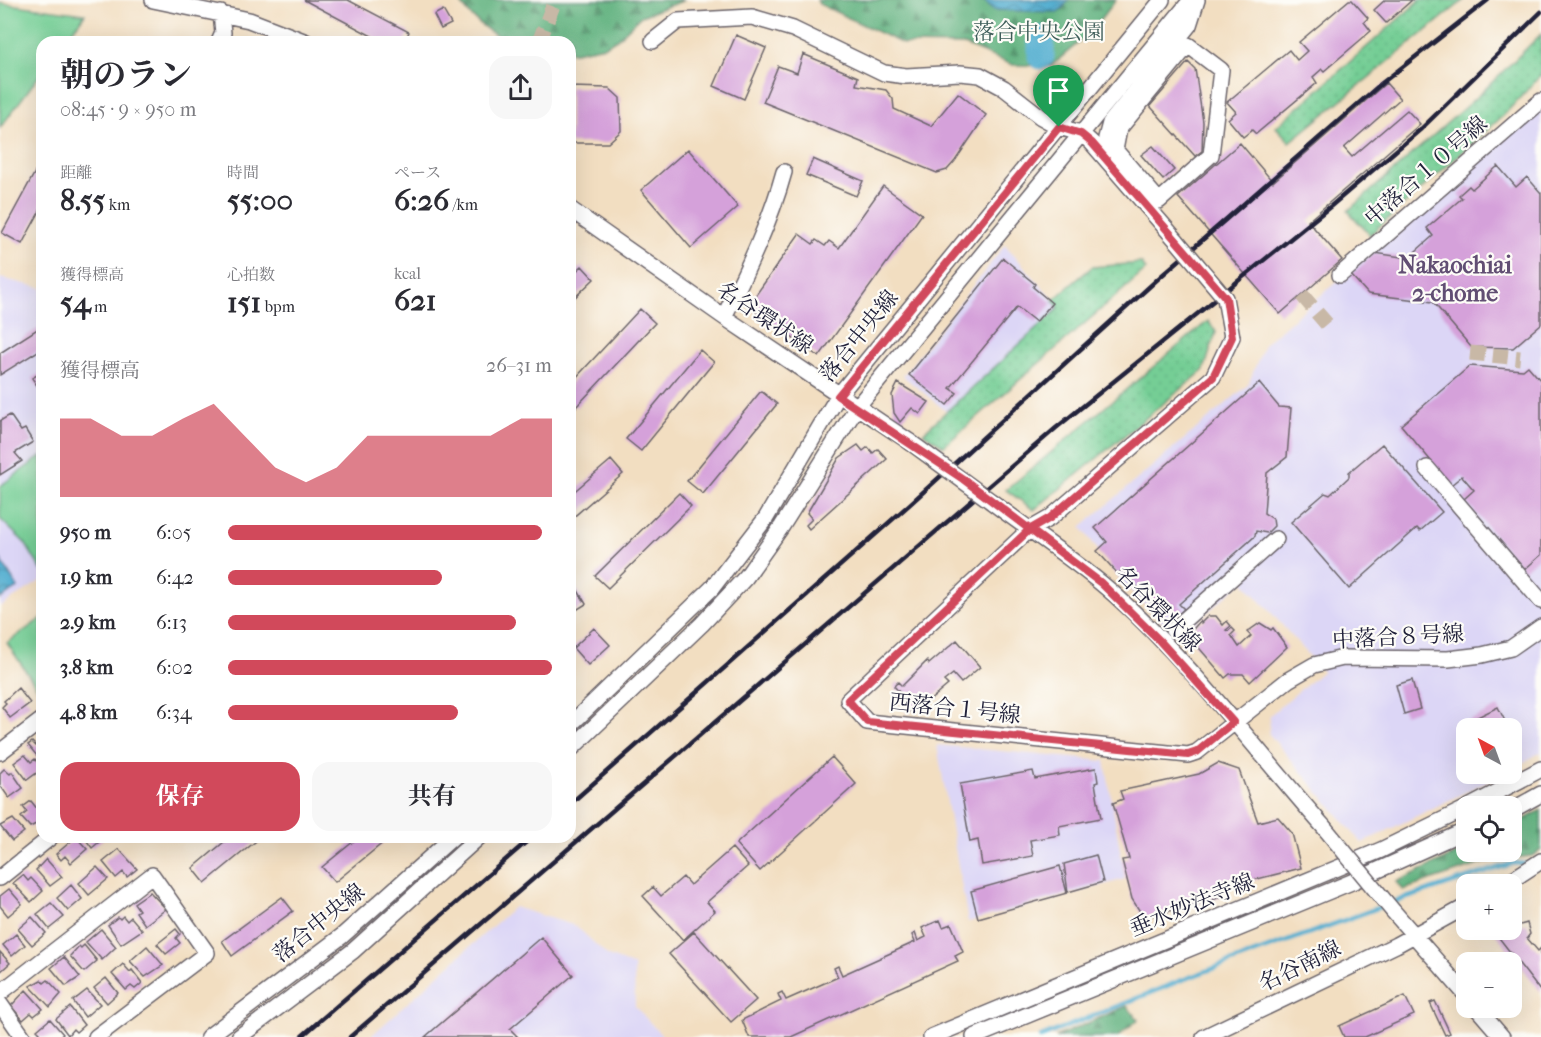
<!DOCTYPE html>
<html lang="ja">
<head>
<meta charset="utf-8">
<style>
  body { margin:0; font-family:"IM FELL French Canon","Noto Serif JP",serif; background:#f7f7f7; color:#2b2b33; height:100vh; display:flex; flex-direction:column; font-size:22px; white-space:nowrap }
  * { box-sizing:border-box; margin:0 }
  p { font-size:20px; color:#7c7c81 }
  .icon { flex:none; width:33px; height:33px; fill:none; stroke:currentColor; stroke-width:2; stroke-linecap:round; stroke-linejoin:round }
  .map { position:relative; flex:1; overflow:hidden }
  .sheet { position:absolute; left:36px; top:36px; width:540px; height:807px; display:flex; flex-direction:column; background:#fff; border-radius:18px; box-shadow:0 6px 24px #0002 }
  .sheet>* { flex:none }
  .needle { width:39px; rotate:319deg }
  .controls { position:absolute; left:1456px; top:718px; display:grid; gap:12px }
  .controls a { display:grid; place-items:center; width:66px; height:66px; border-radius:12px; background:#fff; box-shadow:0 6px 24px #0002; font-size:30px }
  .pin { position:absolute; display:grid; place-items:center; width:51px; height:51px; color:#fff; margin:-62px -26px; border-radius:50% 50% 50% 0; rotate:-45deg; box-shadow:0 0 6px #0007 }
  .pin .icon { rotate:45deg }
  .round { display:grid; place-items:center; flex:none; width:63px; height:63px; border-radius:18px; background:#f7f7f7 }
  .head { display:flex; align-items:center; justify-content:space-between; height:102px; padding:0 24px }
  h1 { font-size:33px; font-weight:700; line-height:45px }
  .stats { display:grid; grid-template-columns:repeat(3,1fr); gap:9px; height:102px; padding:6px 24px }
  .stats div { display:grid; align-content:center }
  .stats b { font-size:30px; font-weight:700 }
  .stats small { font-size:16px; font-weight:400 }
  .stats p { font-size:16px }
  .chart { height:168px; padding:12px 24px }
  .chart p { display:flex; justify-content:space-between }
  .chart svg { width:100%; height:108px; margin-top:6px; fill:#d1495b; opacity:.7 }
  .cta { display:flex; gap:12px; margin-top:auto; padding:12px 24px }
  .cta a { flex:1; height:69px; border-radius:18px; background:#d1495b; color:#fff; font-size:24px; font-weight:700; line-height:69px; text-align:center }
  .cta a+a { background:#f7f7f7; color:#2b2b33 }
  ul { padding:0 24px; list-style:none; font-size:20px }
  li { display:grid; grid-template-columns:96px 72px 1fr; align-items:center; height:45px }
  li i { height:15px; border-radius:8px; background:#d1495b }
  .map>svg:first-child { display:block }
  .built { fill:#dcd6f6 }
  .green { fill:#74ce95; stroke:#4b7868; stroke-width:1.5 }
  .forest { fill:url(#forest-firs); stroke:#406a5c; stroke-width:1.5 }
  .garden { fill:url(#garden-dots); stroke:#4b7868; stroke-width:1.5 }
  .water { fill:url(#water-waves); stroke:#3a6886; stroke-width:1.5 }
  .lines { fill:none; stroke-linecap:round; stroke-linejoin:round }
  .stream { stroke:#52aed0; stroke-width:4.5 }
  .river { stroke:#52aed0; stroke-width:27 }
  .building { fill:#d5a1da }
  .minor-tunnel { stroke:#c8b8a6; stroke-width:15; stroke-dasharray:15 8; stroke-linecap:butt }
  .minor-casing { stroke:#6b646a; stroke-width:18 }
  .minor { stroke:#fff; stroke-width:15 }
  .rail { stroke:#22223b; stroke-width:4.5 }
  .minor-bridge-casing { stroke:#6b646a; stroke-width:18; stroke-linecap:butt }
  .minor-bridge { stroke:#fff; stroke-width:15 }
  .route-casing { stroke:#fff; stroke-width:12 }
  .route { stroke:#d1495b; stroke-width:8 }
  .labels { text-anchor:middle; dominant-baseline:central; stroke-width:4.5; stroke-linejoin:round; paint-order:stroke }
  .park-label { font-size:22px; fill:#3f5e5a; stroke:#fdfcf7 }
  .street-label { font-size:22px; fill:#22223b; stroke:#fdfcf7 }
  .neighbourhood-label { font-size:24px; font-weight:bold; fill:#614e73; stroke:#fdfcf7 }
</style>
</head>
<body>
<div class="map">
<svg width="1541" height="1037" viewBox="0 0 1541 1037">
  <defs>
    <pattern id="forest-firs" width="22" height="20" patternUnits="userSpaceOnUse" patternTransform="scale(1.5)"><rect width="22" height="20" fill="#5fb17e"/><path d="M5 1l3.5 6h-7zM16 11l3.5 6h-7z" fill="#4e9068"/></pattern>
    <pattern id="garden-dots" width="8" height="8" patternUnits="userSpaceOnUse" patternTransform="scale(1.5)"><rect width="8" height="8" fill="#74ce95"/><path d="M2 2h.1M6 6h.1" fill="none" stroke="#64b181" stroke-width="1.8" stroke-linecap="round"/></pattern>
    <pattern id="water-waves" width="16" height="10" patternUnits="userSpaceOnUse" patternTransform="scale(1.5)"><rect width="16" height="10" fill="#52aed0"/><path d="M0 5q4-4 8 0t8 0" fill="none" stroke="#448daa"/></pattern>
  </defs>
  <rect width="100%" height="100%" fill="#fdfcf7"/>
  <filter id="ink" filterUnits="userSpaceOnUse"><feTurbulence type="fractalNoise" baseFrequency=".0167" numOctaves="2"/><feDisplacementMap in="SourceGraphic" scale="12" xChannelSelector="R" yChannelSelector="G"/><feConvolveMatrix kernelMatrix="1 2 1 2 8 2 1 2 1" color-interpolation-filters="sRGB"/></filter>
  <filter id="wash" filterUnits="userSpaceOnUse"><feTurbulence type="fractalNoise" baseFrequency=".008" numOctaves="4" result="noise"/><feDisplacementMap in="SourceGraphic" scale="24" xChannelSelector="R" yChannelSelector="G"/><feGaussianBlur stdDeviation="1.35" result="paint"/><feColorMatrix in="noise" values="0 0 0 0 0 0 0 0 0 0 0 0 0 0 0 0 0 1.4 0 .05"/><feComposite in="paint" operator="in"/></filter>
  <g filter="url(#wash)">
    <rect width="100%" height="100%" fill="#f2dec1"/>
    <path class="built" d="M1541,107v645l-29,17v-40h-45v45h35l-140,69 -93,-109 1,-19 53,-44 -80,-90 -65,57 -57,-57 -40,-54 167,-142 16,-40 7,-7z
      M1005,245l55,62 -114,104 -43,-35z
      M0,278l42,10v292l-42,27z
      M937,745l168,16 20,118 -157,43z
      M514,907l62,19 32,30 26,10 1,40 28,31h-293z"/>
    <path class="green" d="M0,3l85,11 -21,28h-22v30l-42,56z
      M42,456v115l-17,-28 -25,-24v-33z
      M42,618v77l-35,-52z"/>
    <path class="forest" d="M459,0h226l-44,16 -24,23 -12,7 -30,6h-5v-10c-17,0 -40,4 -56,0 -22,-5 -44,-24 -55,-42z
      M817,0h166l13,10 67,-2 5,-8h48l-26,33 -39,33 -38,-1 -49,-20 -61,-1 -84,-40z
      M1541,810v40l-9,6 -39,4 -90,30 -7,-8 71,-33v3h45v-26z
      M1127,1006l11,14 -21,17h-61z"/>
    <path class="garden" d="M1420,0h44l-174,142 -14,-15z
      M1541,34v41l-37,40 -134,120 -22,-24 133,-118z
      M1141,263l5,7 -202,176 -21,-13 136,-125 -6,-8 39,-33z
      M1208,321l8,11 -12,38 -170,140 -28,-20z"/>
    <path class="water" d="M983,0h85l-5,8 -6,4 -62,-2z
      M0,559l18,29 -18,11z"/>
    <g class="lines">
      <path class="stream" d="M1391,903l123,-40 12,1
        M1041,1037l141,-57 201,-74"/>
      <path class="river" d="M1041,56v-17"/>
    </g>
    <g id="blocks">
      <path class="building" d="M304,0h44l61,32 -5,10h-21z
        M1349,0h3l16,18 -4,4 7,9 -47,40 -2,-2 -9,8 4,6 -61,51 -4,-4 -9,7 -15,-18 8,-7 -9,-10 62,-52 8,10 10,-9 -8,-9z
        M1385,0h27l-26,23 -12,-13z
        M443,10l8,14 -10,5 -7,-14z
        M736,35l30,13 -22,51 -30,-13z
        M803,54l55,23 -2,8 30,5 7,9 1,10 37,17 27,-33 28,22 -31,46 -8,9 -10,3 -174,-71 15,-36 19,7z
        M1188,62l7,7 8,53 -1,29 -7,5 -45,-50z
        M1386,83l14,16 -56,49 8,9 55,-47 13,14 -112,97 34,39 -62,54 -102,-117 62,-54 33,39z
        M570,87l39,1 11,10 1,33 -13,12h-38z
        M1153,146l21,24 -11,10 -22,-25z
        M688,149l50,58 -47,41 -50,-58z
        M813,159l50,22 -7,15 -50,-21z
        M40,163l2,44 -20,37 -20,-11z
        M1498,166l18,21 11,-10 14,16v131l-28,24 -42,-1 -38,-45 -65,-8 -17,-19 24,-22 33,5 25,-22 -6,-8 35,-30 -3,-3 10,-9 3,3z
        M883,186l39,28 -103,143 -71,-51 51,-72 14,10 3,-4 9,6 4,-5 10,7z
        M1003,258l32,26 -2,3 19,16 -16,19 -19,-15 -67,81 7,5 -10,12 -38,-30z
        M582,266l12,13 -24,23v-25z
        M640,309l15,14 -79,84 -6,-5v-18z
        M42,326v32l-4,-7 -38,24v-22z
        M700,350l14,12 -73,89 -15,-12z
        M1470,366l53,4 5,-4 13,15v174l-17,15 -60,-71 10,-9 -12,-14 -11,9 -50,-60z
        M42,372v21l-10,-15z
        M898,383l31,19 -9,12 -8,-6 -12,14 -6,-9 -2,-18z
        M1259,383l20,24 12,1 -4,49 -20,16 -3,40 9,6 1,7 -7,7 -11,-2 -1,5 -76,68 5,5 -9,8 -6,-7 -6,5 -41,-45 -4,4 -21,-23 10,-9 -12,-14z
        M761,391l16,13 -74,90 -16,-13z
        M10,415l11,16 4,-2 8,13 -18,11 7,8 -22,14v-54z
        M1382,444l60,68 -22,19 -3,-3 -68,61 -58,-67 34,-29 5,2 19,-18v-5z
        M858,445l5,6 5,-4 5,6 5,-4 9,10 -78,70 -3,-4 6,-6 -5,-6 32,-55z
        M611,460l12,14 -53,46v-25z
        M679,493l12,13 -83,82 -13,-12z
        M577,589l9,15 -16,10v-21z
        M1208,616h8l7,9 4,-4 4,5 -5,4 2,1 4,-3 3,3 -4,4 8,12 12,-11 -4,-4 13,-9 11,7 2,-2 14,19 -37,35 -7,-8h-13l-5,4 -37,-43 12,-14 1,2z
        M594,628l16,17 -22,20 -15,-17z
        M957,640l23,27 -19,16 -8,-9 -9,7 4,4 -26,22 -3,-4 -11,10 -9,-10 5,-5 -10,-12 4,-4 4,4 25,-25 2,3z
        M1412,680l8,29 -16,5 -8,-29z
        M18,688l12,15 -20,15 -8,-11 4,-4 -2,-2z
        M1498,707l8,16 -14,6h-27l-2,-5z
        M42,741v21l-14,-17 4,-3 4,4z
        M25,755l6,7 4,-3 7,10 -15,11 -13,-17z
        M832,757l24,27 -96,87 -24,-27z
        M1218,763l21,7 19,52 20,-5 14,16 9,35 -83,21 1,9 -75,20 -12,-19 -10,-39 7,-1 -16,-56 10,-4 -3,-8 79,-17z
        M1096,768l2,14 -3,1 6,35 -42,8 1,9 -30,5 3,16 -51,9 -4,-25 -8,2 -10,-58 73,-13 2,8z
        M4,769l6,5 2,-2 11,16 -14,10 -9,-13v-12z
        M31,801l11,14v6l-12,6 -9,-10 6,-5 -4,-5z
        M13,819l11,13 -12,9 -12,-15z
        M76,837l11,12 -16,14 -6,-7 -4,4 -5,-6z
        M84,837h21l-13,11z
        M230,837h31l-56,46 -12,-15z
        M359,837h31l-55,45 -13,-15z
        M732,848l16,18 -41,36 8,9 -32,29 -40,-44 10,-9 8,9 22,-19 7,8z
        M119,849l18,20 -10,8 -4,-5 -7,6 -13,-16z
        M1096,855l7,27 -35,10 -4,-28z
        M46,859l16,18 -12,9 -14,-16z
        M1060,866l7,27 -89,25 -7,-27z
        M97,867l11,12 -19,16 -10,-12z
        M23,875l5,6 3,-3 12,13 -12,11 -18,-19z
        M71,885l11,14 -14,12 -11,-13z
        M9,889l13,15 -14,12 -8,-10v-10z
        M150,892l16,17 -21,16 -9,-13 3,-2 -5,-7z
        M282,897l11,14 -61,45 -10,-15z
        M51,903l13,14 -15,12 -12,-15z
        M123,916l4,5 4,-4 11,13 -21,14 -13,-19 10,-8 2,2z
        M32,917l14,16 -14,12 -14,-16z
        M940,920l3,7 8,-3 12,28 -8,4 3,5 -167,76h-42l-7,-17 39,-19 -3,-7 4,-2 4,8 52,-23 -4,-9 4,-2 4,9 73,-33 -3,-7 3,-2 3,8 8,-4 -4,-9z
        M1512,920l5,6 10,-3 3,11 -3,4 11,13 3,-3v44l-48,-62h19z
        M101,929l15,18 -14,13 -16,-18z
        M176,929l4,5 -4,4 4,5 -14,11 -9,-10z
        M694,932l62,68 -25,22 -62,-68z
        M16,934l9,11 -13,11 -9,-11z
        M541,937l32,38 -63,54 8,8h-93z
        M84,945l13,16 -13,11 -14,-16 9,-10 2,2z
        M147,946l16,19 -18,12 -15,-16z
        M0,952l10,11 -10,9z
        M64,957l16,20 -14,9 -15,-18z
        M123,964l7,8 2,-2 10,13 -7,6 -4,-3 -5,4 -14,-16z
        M106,978l12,15 -11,10 -13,-15z
        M41,980l3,3 4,-3 13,14 -11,13 -20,-21z
        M26,990l17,19 -9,7 -3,-3 -8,7 -12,-14z
        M87,990l13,14 -15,13 -12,-16z
        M1405,996l9,19 -49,22h-21l-5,-11z
        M1435,1001l15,32 -5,2 -15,-32z
        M70,1007l14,18 -8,7 -3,-3 -5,6 -12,-16z
        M50,1019l13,15 -3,3h-24l4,-4 -3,-3z"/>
    </g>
  </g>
  <g filter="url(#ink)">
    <use href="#blocks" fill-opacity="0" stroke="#6b646a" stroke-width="1.5"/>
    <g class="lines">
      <path class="minor-tunnel" d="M539,42l16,-42
        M1302,295l28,33
        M1470,353l50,5"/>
      <defs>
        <path id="minor" d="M153,0l96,20 57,22
          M653,41l25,-20 74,-4 41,12 91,44 22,3 54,-3 20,2 24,13 37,29 18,10 22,6 11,10 85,98
          M219,42l4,-9 -2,-20
          M1188,45l33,25 -10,85 -52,46 -44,-51 4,-21z
          M1106,157v-19l4,-15 79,-98 8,-25
          M570,209l154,108 186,125
          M1340,275l201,-174
          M724,317c23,-47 46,-94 60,-145
          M1232,337l-19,40 -163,141 -21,12 -181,170 19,22 321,33 9,-3 91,-72 26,-15 29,-7 105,1 34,-4 29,-7 30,-21
          M1427,468l114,133
          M992,502c41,31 85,59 123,93 77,69 140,154 208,231
          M1173,630l103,-91
          M570,725l142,-137 54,-70 72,-122 324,-396
          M570,750l132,-126 44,-47 36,-51 75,-119 334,-407
          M0,752l42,-32
          M1469,807l72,-38
          M1512,810l29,-16
          M0,878l51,-41
          M1504,885l37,-24
          M1393,911l74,85
          M0,993l152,-118 55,78 -111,84
          M0,1004l23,33
          M1477,1008l25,29
          M208,1037l134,-101 111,-99
          M239,1037l114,-86 126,-114
          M931,1037l450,-187 86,-42
          M974,1037l380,-156 113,-51
          M1204,1037l192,-92 71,-39"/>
      </defs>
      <use href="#minor" class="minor-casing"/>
      <use href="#minor" class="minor"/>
      <path class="rail" d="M570,804l340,-300 250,-227 222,-194 106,-83
        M301,1037l231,-200
        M350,1037l706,-609 275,-222 90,-77 120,-117"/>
      <defs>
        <path id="minor-bridge" d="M1177,241l48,57 7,39
          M910,442l82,60
          M1323,826l70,85"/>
      </defs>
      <use href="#minor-bridge" class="minor-bridge-casing"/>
      <use href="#minor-bridge" class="minor-bridge"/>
    </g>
  </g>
  <g class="lines" filter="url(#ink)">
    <defs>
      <path id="route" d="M1059,127l22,7 11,9 134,155 6,39 -19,40 -163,141 -21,12 -181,170 19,22 321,33 9,-3 36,-30 -74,-82 -58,-57 -138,-104 -125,-83 221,-269"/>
    </defs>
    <use href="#route" class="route-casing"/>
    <use href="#route" class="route"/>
  </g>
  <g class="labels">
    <g class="park-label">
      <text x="1039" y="32">落合中央公園</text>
    </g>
    <g class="street-label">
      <text transform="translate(1426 171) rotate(-41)">中落合１０号線</text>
      <text transform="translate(765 318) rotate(34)">名谷環状線</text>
      <text transform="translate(859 336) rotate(-51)">落合中央線</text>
      <text transform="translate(1158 609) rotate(45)">名谷環状線</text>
      <text transform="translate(1398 637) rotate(-3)">中落合８号線</text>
      <text transform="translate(955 709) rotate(6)">西落合１号線</text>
      <text transform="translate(1192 905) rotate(-22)">垂水妙法寺線</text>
      <text transform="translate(319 923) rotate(-39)">落合中央線</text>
      <text transform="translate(1300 966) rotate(-26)">名谷南線</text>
    </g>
    <g class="neighbourhood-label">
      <text x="1455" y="265">Nakaochiai<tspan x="1455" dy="28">2-chome</tspan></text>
    </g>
  </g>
</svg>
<div class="controls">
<a><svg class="needle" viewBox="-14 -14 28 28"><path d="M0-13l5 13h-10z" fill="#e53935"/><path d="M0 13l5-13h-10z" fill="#7c7c81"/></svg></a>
<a><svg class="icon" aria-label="locate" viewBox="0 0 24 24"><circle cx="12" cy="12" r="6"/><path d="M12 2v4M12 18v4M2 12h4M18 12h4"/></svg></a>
<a>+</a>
<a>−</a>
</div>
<div class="pin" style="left:1059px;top:127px;background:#1e9e55"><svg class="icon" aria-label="arrive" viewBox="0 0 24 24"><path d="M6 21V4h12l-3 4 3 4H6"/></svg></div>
<section class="sheet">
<div class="head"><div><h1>朝のラン</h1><p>08:45 · 9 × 950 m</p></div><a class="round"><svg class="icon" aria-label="share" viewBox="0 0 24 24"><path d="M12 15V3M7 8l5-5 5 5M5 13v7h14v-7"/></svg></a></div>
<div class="stats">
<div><p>距離</p><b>8.55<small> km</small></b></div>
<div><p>時間</p><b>55:00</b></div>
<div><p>ペース</p><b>6:26<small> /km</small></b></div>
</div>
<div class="stats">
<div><p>獲得標高</p><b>54<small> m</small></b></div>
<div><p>心拍数</p><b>151<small> bpm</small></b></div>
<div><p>kcal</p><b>621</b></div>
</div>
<div class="chart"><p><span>獲得標高</span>26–31 m</p>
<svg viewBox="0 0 160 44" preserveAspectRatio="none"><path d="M0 44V12L10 12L20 19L30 19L40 12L50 6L60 19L70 32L80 38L90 32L100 19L110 19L120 19L130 19L140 19L150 12L160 12V44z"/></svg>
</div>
<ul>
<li><b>950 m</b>6:05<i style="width:97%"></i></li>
<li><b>1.9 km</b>6:42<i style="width:66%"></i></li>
<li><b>2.9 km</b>6:13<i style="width:89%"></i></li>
<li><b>3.8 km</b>6:02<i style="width:100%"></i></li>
<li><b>4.8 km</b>6:34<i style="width:71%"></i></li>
</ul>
<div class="cta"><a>保存</a><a>共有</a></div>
</section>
</div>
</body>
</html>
